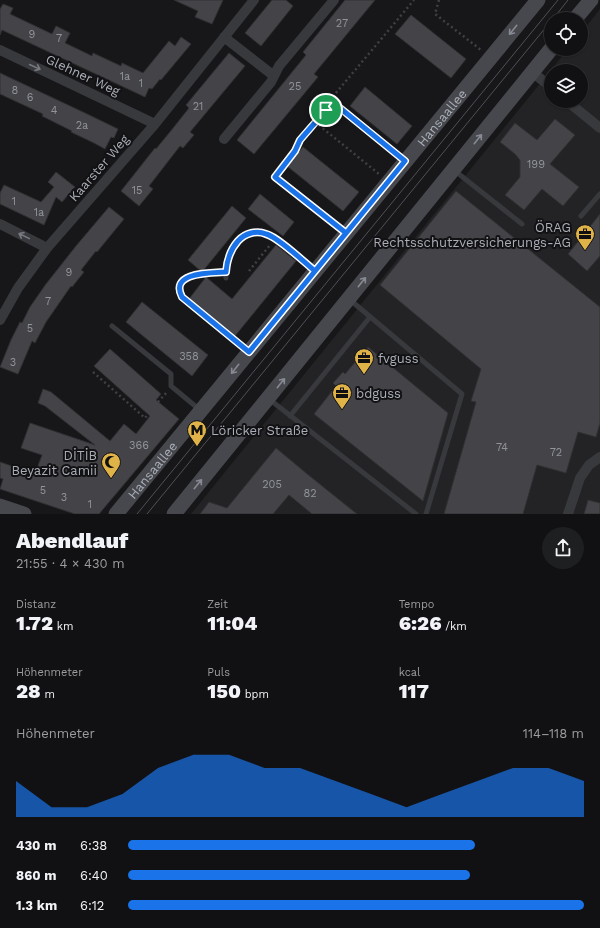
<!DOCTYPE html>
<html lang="de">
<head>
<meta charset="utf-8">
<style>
  body { margin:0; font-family:"Work Sans",sans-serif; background:#1e1f21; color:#f1f3f6; height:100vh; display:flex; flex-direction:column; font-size:15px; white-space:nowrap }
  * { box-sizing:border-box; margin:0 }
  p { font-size:13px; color:#9c9da0 }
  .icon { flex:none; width:22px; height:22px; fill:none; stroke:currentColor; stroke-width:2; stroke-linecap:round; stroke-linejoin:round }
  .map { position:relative; height:514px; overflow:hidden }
  .side { display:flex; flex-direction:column; background:#111113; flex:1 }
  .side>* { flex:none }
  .tools { position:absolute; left:544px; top:12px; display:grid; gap:8px }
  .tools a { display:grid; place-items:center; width:44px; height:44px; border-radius:50%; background:#111113; box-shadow:0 1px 3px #0004,0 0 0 1px #303133; font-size:20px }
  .pin { position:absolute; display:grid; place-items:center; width:34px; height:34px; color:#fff; margin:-17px; border:2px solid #fff; border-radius:50%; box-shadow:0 1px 4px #0007 }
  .round { display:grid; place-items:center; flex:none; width:42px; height:42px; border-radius:21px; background:#1e1f21 }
  .head { display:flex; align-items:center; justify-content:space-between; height:68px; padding:0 16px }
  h1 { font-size:22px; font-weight:800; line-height:30px }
  .metrics { display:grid; grid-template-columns:repeat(3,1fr); gap:6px; height:68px; padding:4px 16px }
  .metrics div { display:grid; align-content:center }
  .metrics b { font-size:20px; font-weight:800 }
  .metrics small { font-size:11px; font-weight:400 }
  .metrics p { font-size:11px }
  .chart { height:112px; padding:8px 16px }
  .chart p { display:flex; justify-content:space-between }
  .chart svg { width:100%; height:72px; margin-top:4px; fill:#1a73e8; opacity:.7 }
  ul { padding:0 16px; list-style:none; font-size:13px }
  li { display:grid; grid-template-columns:64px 48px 1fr; align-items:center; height:30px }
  li i { height:10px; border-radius:5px; background:#1a73e8 }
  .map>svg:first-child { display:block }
  .built { fill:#232325; fill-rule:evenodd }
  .building { fill:#444448; stroke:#313134 }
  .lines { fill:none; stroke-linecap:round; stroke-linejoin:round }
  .path { stroke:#3e4044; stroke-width:2.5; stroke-dasharray:2 3; stroke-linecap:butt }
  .lane { stroke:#38393d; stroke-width:5 }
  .street { stroke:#38393d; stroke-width:10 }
  .secondary { stroke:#46484d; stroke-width:15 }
  .tram { stroke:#4f5156; stroke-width:1 }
  .oneway { stroke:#878a92 }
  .oneway2 { stroke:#777980 }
  .route-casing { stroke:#fff; stroke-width:8 }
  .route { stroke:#1a73e8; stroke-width:5 }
  .labels { text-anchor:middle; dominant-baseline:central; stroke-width:4; stroke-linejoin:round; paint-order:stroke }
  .number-label { font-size:11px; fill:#90949b }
  .street-label { font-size:13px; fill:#aaaeb7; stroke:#121214 }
  .poi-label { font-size:13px; fill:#aaaeb7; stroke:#121214; text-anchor:start }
</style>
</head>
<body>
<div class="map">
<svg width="600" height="514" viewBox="0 0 600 514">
  <rect width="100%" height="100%" fill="#171719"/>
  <path class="built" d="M600,9v505h-409l377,-465h13v-16zM551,71h30v30h-30z"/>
  <path class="building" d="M174,0h49l-11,24 -17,-7 3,-6z
    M272,0h14l7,6 -32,40 -16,-13z
    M345,0h30l-61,74 4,3 -64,77 -17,-14 69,-85 -3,-3z
    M3,4l10,4 -3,6 42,20 4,-8 14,7 -5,10 27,13 1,-3 28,13 1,-3 21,10 26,-32 6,5 6,-9 10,7 -30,36 -1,-1 -8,10 -3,-1 -4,9 -143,-67 -2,5v-26z
    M411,15l55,44 -15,19 -56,-44z
    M229,53l16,13 -55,66 4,3 -11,13 -3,-2 -31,40 4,3 -14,17 -18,-15 34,-43 1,1 18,-22 15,-19 -3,-3z
    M0,73l85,40 33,16 -4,9 -3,-1 -6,12 -11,-6 -23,-11 1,-1 -30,-15 1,-2 -43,-20z
    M365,87l47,39 -15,18 -47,-38z
    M555,119l20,16 -25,29 29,23 -16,19 -21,-17 -18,21 -19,-15 15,-18v-17l-5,-6 -15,-12 15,-19 22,17z
    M303,147l56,45 -16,19 -56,-45z
    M56,172l19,15 -13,15 -6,-5 -12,28 -44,-21v-11l4,-8 37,17 13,-15 -6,-5z
    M456,191l144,116v116l-4,14 -18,-5 -12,41 -29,-8 -14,49h-79l32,-112 -5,-1 10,-32 -101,-84z
    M260,194l34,28 -11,14 -35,-27z
    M232,206l14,12 -44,54 -14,-12z
    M109,207l15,12 -27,33 -1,-1 -15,19 3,2 -12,15 -1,-1 -25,36 -11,21 -3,-2 -14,33 -18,-7 11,-27 9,-18 2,1 8,-16 16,-23 30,-38z
    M600,214v42l-13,15 -19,-17z
    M276,245l20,16 -61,75 -46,-37 17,-22 26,22z
    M142,302l66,53 -16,21 -66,-54z
    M368,347l80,66 -25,88 -109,-87 22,-28 -3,-3 10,-11 2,2z
    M110,349l51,45 -5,6 23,19 -80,95h-24l-75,-25 3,-10 -3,-1v-16l35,12 7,-19 -21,-7 9,-25 65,22 -50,-39 -7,-3 5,-14 8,3 59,49 14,-17 12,10 14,-18 -56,-50z
    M276,448l30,25 51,41h-45l-23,-19 -16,19h-73l9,-12 18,6z
    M588,500l12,3v11h-16z"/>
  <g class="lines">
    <path class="path" d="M439,0l-4,14 46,36
      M326,110l4,-10 84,-100
      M315,122l64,52
      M336,225l-61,-48 20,-26 5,-11 26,-30 6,-3 7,1 57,45
      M249,271l21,-26
      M217,272c-15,1 -47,2 -35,25l58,47
      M93,372l52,46 3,-4
      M158,402l9,-10"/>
    <path class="lane" d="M455,171l67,53
      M581,216l19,-22
      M226,278c-1,-13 2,-24 10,-34 18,-23 35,-8 52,5 9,7 18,14 27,21
      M349,299l113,95 -36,120
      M112,326l59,48v12l29,24
      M269,399l147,115
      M290,416l80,-99"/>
    <path class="street" d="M224,37l50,39
      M0,50l155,74
      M532,72l19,15
      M567,101l33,27
      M224,139l47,-57 8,-16 55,-66
      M0,224l47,24
      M0,320l18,-32 29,-40 108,-124 99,-124
      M568,514l12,-36 9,-13 11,-8"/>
    <g class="secondary">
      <path d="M575,19l16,-19"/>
      <path d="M0,506l24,8"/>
      <path id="s1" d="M116,514l422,-514"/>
      <path d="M174,514l377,-465"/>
    </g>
    <path class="tram" d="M553,19l15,-19
      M137,514l421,-514
      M147,514l404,-493"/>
  </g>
  <defs><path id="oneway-shaft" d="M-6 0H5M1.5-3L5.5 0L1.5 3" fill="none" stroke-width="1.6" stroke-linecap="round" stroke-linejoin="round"/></defs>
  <g class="oneway">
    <use href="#oneway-shaft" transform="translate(513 30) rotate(129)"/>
    <use href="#oneway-shaft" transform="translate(478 139) rotate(-51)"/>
    <use href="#oneway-shaft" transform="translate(362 282) rotate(-51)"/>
    <use href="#oneway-shaft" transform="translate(235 369) rotate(129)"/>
    <use href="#oneway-shaft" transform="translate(281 383) rotate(-51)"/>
    <use href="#oneway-shaft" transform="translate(198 484) rotate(-51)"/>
  </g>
  <g class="oneway2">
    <use href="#oneway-shaft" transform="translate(35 67) rotate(25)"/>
    <use href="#oneway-shaft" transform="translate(24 236) rotate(-154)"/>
  </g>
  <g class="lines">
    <defs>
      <path id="route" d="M326,110l-26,30 -5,11 -20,26 71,56 -31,38c-11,-9 -37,-34 -49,-37 -9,-4 -21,-1 -28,7 -8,9 -11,18 -12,31 -16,1 -57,0 -44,25l67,55c52,-64 104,-127 156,-191l-65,-53 -8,-1 -6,3"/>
    </defs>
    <use href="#route" class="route-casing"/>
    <use href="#route" class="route"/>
  </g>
  <defs>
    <symbol id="office-pin" viewBox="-11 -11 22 30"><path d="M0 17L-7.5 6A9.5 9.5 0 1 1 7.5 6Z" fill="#e0b348" stroke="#121214"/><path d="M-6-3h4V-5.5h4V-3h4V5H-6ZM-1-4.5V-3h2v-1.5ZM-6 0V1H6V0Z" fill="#111"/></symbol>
    <symbol id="metro-pin" viewBox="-11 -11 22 30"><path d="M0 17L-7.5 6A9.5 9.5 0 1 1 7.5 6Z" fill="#e0b348" stroke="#121214"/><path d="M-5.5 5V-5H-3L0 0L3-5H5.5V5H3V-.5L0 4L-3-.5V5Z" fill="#111"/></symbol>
    <symbol id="mosque-pin" viewBox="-11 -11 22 30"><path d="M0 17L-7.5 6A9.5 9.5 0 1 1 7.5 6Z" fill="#e0b348" stroke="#121214"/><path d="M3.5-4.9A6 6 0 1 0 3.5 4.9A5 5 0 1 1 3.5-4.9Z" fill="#111"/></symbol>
  </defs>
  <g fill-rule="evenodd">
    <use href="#office-pin" x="574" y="223" width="22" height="30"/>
    <use href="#office-pin" x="353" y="347" width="22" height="30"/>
    <use href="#office-pin" x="331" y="382" width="22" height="30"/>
    <use href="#metro-pin" x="186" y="419" width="22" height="30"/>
    <use href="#mosque-pin" x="100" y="451" width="22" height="30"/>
  </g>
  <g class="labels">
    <g class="number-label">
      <text x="342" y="23">27</text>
      <text x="32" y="34">9</text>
      <text x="59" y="38">7</text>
      <text x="125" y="76">1a</text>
      <text x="141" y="83">1</text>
      <text x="295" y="86">25</text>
      <text x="15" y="90">8</text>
      <text x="30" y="97">6</text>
      <text x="198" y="106">21</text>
      <text x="54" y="110">4</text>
      <text x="82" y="125">2a</text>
      <text x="536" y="164">199</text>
      <text x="137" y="190">15</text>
      <text x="14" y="201">1</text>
      <text x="39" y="212">1a</text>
      <text x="69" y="272">9</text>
      <text x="48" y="301">7</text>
      <text x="30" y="328">5</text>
      <text x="189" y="356">358</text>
      <text x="13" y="362">3</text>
      <text x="139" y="445">366</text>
      <text x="502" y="447">74</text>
      <text x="556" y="452">72</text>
      <text x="272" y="484">205</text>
      <text x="43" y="490">5</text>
      <text x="310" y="493">82</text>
      <text x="64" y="497">3</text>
      <text x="90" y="504">1</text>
    </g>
    <g class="street-label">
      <text transform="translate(83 75) rotate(25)">Glehner Weg</text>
      <text stroke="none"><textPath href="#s1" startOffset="513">Hansaallee</textPath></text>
      <text transform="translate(99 168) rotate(-49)">Kaarster Weg</text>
      <text stroke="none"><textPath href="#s1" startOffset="57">Hansaallee</textPath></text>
    </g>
    <g class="poi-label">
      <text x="571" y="227" text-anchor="end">ÖRAG<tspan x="571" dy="15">Rechtsschutzversicherungs-AG</tspan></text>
      <text x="378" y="358">fvguss</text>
      <text x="356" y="393">bdguss</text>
      <text x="211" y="430">Löricker Straße</text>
      <text x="97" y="455" text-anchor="end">DİTİB<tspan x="97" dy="15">Beyazit Camii</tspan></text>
    </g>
  </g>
</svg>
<div class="tools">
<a><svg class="icon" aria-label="locate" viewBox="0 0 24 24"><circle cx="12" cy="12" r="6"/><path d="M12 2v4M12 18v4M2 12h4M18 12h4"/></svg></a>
<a><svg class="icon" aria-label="layers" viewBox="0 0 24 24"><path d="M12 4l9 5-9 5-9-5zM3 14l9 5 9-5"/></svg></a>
</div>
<div class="pin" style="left:326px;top:110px;background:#1e9e55"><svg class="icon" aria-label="arrive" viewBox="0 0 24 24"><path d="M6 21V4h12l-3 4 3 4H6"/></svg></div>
</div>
<section class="side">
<div class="head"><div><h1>Abendlauf</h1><p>21:55 · 4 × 430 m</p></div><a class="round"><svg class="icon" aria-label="share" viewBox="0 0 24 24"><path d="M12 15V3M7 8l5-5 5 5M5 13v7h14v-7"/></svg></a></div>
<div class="metrics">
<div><p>Distanz</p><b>1.72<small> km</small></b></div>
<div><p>Zeit</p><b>11:04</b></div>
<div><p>Tempo</p><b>6:26<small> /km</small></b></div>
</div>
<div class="metrics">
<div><p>Höhenmeter</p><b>28<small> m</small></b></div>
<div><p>Puls</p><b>150<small> bpm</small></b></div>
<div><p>kcal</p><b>117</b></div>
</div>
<div class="chart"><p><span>Höhenmeter</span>114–118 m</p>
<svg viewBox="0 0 160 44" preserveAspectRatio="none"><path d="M0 44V22L10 38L20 38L30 30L40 14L50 6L60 6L70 14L80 14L90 22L100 30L110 38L120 30L130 22L140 14L150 14L160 22V44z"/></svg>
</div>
<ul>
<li><b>430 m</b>6:38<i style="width:76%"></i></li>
<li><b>860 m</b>6:40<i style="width:75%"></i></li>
<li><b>1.3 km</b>6:12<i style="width:100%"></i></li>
</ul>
</section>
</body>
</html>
